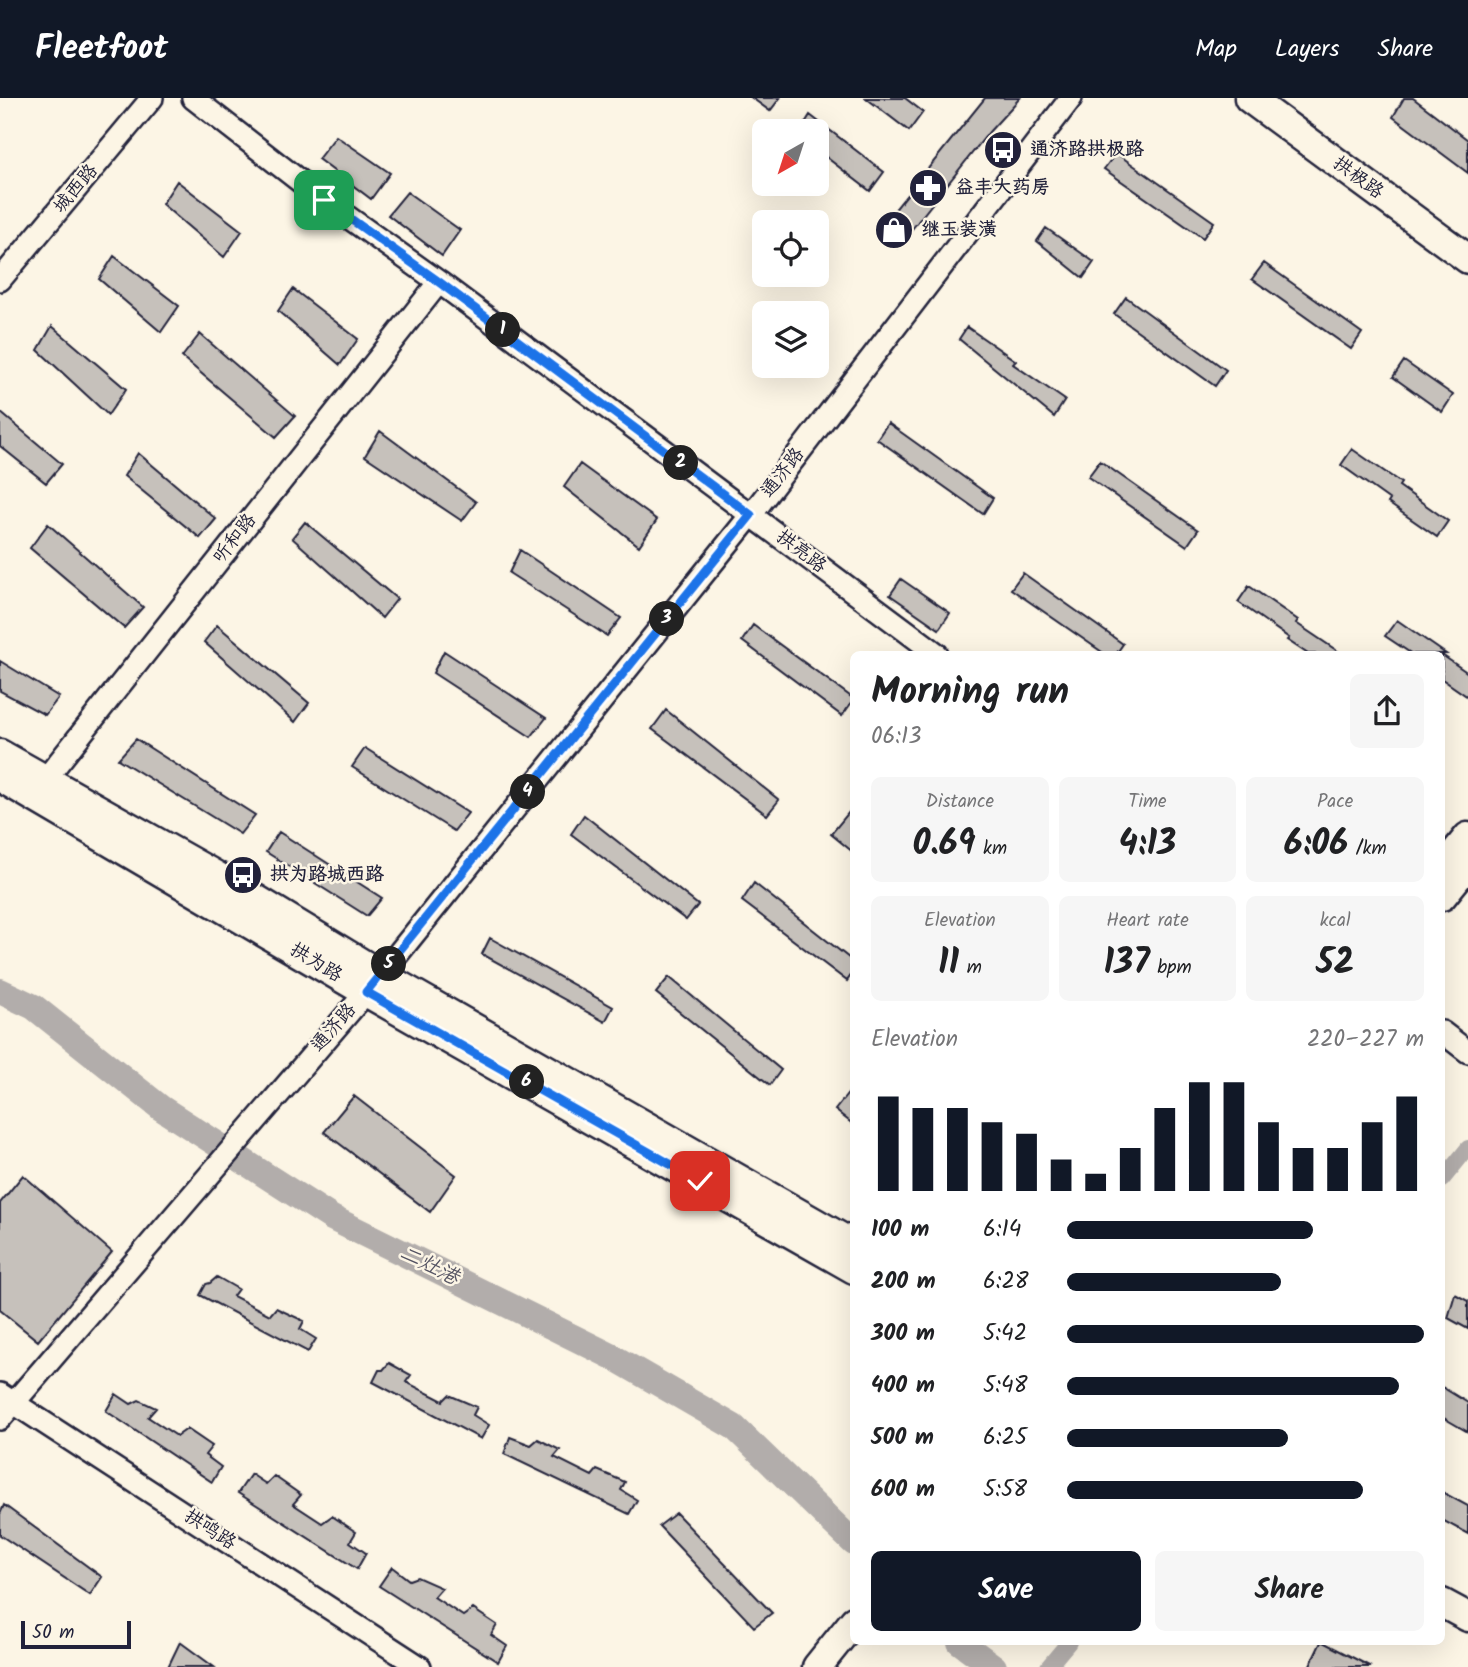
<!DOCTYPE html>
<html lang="en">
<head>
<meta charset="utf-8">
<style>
  body { margin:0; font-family:Kalam,"LXGW WenKai TC",sans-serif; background:#f6f6f6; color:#202124; height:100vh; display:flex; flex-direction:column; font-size:26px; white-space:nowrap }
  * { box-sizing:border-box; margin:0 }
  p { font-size:23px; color:#757577 }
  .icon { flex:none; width:38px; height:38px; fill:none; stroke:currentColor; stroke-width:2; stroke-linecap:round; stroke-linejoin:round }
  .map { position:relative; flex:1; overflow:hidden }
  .drawer { position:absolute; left:850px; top:553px; width:595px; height:994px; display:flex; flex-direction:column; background:#fff; border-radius:10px; box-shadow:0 7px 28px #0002 }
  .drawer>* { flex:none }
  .needle { width:46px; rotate:219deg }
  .controls { position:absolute; left:752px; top:21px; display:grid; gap:14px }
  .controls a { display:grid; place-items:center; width:77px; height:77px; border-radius:10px; background:#fff; box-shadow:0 7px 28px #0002; font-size:35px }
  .scale { position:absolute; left:21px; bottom:18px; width:110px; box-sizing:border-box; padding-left:7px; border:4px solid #22223b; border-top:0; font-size:19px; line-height:24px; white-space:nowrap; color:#22223b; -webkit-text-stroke:5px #fcf5e5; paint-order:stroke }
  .pin { position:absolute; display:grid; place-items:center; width:60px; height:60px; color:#fff; margin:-30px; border-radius:14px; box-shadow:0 4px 10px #0006 }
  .km { position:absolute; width:35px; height:35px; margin:-18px; border-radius:50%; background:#222; color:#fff; font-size:19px; line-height:35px; text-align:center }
  .round { display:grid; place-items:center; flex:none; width:74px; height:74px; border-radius:10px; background:#f6f6f6 }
  .overview { display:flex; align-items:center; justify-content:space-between; height:119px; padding:0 21px }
  h1 { font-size:38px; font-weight:600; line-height:52px }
  .figures { display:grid; grid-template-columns:repeat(3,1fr); gap:10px; height:119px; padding:7px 21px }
  .figures div { display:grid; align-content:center; border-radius:10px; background:#f6f6f6; text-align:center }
  .figures b { font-size:35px; font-weight:600 }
  .figures small { font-size:19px; font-weight:400 }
  .figures p { font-size:19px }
  .chart { height:196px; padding:14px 21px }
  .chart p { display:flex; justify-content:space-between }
  .chart svg { width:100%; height:126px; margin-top:7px; stroke:#111827; stroke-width:6 }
  .button { display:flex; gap:14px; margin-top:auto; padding:14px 21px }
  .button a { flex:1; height:80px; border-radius:10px; background:#111827; color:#fff; font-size:28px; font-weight:600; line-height:80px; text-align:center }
  .button a+a { background:#f6f6f6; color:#202124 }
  ul { padding:0 21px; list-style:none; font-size:23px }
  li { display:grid; grid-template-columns:112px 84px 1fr; align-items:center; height:52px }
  li i { height:18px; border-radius:9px; background:#111827 }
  header { display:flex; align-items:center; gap:42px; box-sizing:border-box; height:98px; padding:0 35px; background:#111827; color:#fff }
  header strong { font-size:33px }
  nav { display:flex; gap:38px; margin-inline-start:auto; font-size:24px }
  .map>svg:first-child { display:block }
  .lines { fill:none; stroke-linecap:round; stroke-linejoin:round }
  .canal { stroke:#b2adab; stroke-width:16 }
  .river { stroke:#b2adab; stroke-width:26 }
  .building { fill:#c6c1bb; stroke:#22223b; stroke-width:2 }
  .minor-casing { stroke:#22223b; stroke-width:26 }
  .major-casing { stroke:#22223b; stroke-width:33 }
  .minor { stroke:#fcf5e5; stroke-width:21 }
  .major { stroke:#fcf5e5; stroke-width:28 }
  .route-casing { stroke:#fff; stroke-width:14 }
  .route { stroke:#1a73e8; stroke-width:9 }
  .labels { text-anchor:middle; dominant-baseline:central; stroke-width:5; stroke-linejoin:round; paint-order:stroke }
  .poi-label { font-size:19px; font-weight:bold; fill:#22223b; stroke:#fcf5e5; text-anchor:start }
  .street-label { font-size:19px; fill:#22223b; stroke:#fcf5e5 }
  .water-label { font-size:21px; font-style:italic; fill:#545362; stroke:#fcf5e5 }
</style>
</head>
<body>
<header>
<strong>Fleetfoot</strong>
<nav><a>Map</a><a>Layers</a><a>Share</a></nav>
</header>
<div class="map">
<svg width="1468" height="1569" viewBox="0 0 1468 1569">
  <rect width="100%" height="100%" fill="#fcf5e5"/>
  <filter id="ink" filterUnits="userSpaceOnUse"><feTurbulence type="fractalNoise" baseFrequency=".0143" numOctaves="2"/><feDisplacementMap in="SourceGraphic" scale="14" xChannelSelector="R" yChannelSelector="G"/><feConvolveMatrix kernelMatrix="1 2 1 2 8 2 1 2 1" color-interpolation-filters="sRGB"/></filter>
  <g filter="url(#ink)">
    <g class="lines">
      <path class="canal" d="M1442,1082l26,-32
        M1048,1569l21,-25"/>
      <path class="river" d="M0,893l34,16 127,101 171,110 279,138 123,71 120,116
        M960,1544l34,25"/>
    </g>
    <path class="building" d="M752,0h28l-10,13z
      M866,0h39l18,14 -14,19z
      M985,0h35l-31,34 -92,116 -21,-15z
      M1404,0h9l55,42v33l-75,-56z
      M810,17l74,57 -14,19 -53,-41v-19h-17z
      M336,38l54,37 -19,26 -53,-40z
      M1116,55l98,69 -11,16 -99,-69z
      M177,83l65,50 -18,26 -62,-53z
      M407,94l53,38 -18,26 -54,-41z
      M1046,130l48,34 -11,16 -46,-37z
      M114,158l65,50 -18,26 -62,-53z
      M1264,165l98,70 -11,16 -99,-70z
      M293,191l65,50 -18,26 -62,-54z
      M1126,199l100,73 -11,16 -101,-72z
      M52,228l74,63 -18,26 -70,-65z
      M967,229l49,34 -3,3 52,36 -11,17 -95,-78z
      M200,236l95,82 -19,21 -94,-80z
      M1404,263l49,34 -11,17 -49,-35z
      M0,314l62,52 -16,19 -46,-37z
      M888,325l105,75 -10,16 -106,-75z
      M380,333l96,71 -14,19 -97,-65z
      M1352,351l49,34 -2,3 49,35 -11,16 -49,-34 2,-3 -49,-35z
      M138,355l78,66 -16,19 -76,-62z
      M1100,363l98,69 -11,16 -99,-69z
      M580,366l77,56 -18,26 -75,-59z
      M305,424l92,77 -15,19 -90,-80z
      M48,426l95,83 -19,21 -94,-80z
      M520,452l101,68 -14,18 -98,-63z
      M1023,475l100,71 -7,10h-11l-94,-65z
      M901,481l49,34 -11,16 -49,-34z
      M1249,488l49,34 -2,3 46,31h-34l-21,-14 2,-2 -51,-36z
      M1397,522l49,34h-34l-27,-18z
      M217,527l92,78 -14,19 -91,-80z
      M753,527l101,74 -12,17 -100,-75z
      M444,553l102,67 -15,19 -98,-64z
      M1442,557l26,18v24l-26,-18z
      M0,563l59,36 -14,18 -45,-24z
      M666,612l113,90 -12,15 -115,-86z
      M136,641l119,76 -15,19 -122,-75z
      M365,650l103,65 -14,18 -102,-64z
      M854,708v47l-23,-19z
      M584,717l114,90 -12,15 -115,-86z
      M279,734l103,66 -15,18 -101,-64z
      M754,785l100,79v9l-7,10 -105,-80z
      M490,840l123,69 -8,15 -123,-68z
      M669,879l112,93 -11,15 -114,-92z
      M854,988v39l-19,-15z
      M354,998l102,79 -26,37 -106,-80z
      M23,1077l89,77 -74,89 -38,-31v-107z
      M217,1179l21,12 -5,7 37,19 6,-7 28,13 -4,8 16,10 -8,13 -108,-57 6,-11 4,-1z
      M1455,1196l13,7v28l-20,-11z
      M389,1265l22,12 -5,7 37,19 6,-6 28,12 -4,8 16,10 -8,14 -108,-57 6,-12h4z
      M1442,1289l26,16v29l-26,-15z
      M116,1296l15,10 8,-4 17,8 -8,9 29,19 10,-7 25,17 -7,9 16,12 -9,15 -106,-71z
      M510,1339l21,8 7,-6 22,11 -6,7 38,19 5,-6 28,12 -4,8 16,10 -8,14 -125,-60z
      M251,1376l15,10 8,-8 27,19 -8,9 29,19 10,-7 24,16 -6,10 16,11 -9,16 -119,-76z
      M1442,1394l26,14v28l-26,-14z
      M4,1407l98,72 -12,18 -90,-60v-21z
      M676,1415l96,100 -18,14 -95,-101z
      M392,1469l17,13 8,-3 25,11 -8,9 29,19 10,-7 24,16 -6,10 16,11 -9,16 -119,-76z
      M180,1544l34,25h-46z
      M1321,1544h2l48,25h-62z"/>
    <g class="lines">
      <defs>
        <path id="minor" d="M193,0l131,102 115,82 498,372
          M0,182l152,-182
          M36,693l403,-509
          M1442,934l26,20
          M0,1296l420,273
          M0,1321l381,-444 370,-460 320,-417"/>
        <path id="major" d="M1249,0l219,161
          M0,656l236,133 145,88 473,270
          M0,679l366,215 488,277
          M1442,771l26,-32
          M1442,798l26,-32
          M1442,1505l26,14
          M817,1569l37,-46"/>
      </defs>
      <use href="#minor" class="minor-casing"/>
      <use href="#major" class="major-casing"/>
      <use href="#minor" class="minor"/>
      <use href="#major" class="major"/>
    </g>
  </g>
  <g class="lines" filter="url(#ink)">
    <defs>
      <path id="route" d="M324,102l115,82 312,233 -385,477 334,189"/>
    </defs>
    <use href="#route" class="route-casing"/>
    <use href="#route" class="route"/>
  </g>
  <defs>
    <symbol id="bus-disc" viewBox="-11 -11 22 22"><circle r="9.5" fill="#22223b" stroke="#fcf5e5"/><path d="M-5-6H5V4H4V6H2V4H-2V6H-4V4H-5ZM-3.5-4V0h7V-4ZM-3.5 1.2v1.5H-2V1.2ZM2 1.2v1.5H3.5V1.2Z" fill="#fff"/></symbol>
    <symbol id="pharmacy-disc" viewBox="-11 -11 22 22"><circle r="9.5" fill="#22223b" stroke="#fcf5e5"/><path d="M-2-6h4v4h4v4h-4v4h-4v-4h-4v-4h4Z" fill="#fff"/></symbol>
    <symbol id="shop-disc" viewBox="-11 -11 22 22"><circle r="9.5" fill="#22223b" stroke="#fcf5e5"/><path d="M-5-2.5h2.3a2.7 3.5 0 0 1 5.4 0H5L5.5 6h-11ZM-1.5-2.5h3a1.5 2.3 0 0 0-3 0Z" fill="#fff"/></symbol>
  </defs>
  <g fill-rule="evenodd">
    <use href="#bus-disc" x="981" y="30" width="44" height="44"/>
    <use href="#pharmacy-disc" x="906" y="68" width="44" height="44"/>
    <use href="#shop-disc" x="872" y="110" width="44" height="44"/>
    <use href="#bus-disc" x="221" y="755" width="44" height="44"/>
  </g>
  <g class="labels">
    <g class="poi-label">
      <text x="1030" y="52">通济路拱极路</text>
      <text x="955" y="90">益丰大药房</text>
      <text x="921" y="132">继玉装潢</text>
      <text x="270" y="777">拱为路城西路</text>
    </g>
    <g class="street-label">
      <text transform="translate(1358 80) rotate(36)">拱极路</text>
      <text transform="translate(76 91) rotate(-50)">城西路</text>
      <text transform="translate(783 375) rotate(-52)">通济路</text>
      <text transform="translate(235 441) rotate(-52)">听和路</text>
      <text transform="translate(801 454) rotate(37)">拱亮路</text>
      <text transform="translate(316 865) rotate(31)">拱为路</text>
      <text transform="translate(334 930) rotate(-49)">通济路</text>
      <text transform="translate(210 1432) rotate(33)">拱鸣路</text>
    </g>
    <g class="water-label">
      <text transform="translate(429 1168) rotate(26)">二灶港</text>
    </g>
  </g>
</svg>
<div class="controls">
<a><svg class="needle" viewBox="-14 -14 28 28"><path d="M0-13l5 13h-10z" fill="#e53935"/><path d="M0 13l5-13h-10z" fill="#757577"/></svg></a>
<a><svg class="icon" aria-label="locate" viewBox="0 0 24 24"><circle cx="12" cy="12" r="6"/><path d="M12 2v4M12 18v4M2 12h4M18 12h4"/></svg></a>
<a><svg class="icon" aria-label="layers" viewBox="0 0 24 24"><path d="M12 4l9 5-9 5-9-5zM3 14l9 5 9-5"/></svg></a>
</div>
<div class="scale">50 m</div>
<div class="pin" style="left:324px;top:102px;background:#1e9e55"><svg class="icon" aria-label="arrive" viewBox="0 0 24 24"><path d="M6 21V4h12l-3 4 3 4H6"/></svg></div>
<div class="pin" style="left:700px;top:1083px;background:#d93025"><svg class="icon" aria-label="check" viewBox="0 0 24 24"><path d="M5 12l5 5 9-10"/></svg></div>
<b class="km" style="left:503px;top:232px">1</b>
<b class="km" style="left:681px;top:365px">2</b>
<b class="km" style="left:667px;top:521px">3</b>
<b class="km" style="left:528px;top:694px">4</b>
<b class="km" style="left:389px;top:866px">5</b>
<b class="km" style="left:527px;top:984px">6</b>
<section class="drawer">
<div class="overview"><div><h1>Morning run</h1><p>06:13</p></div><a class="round"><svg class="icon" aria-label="share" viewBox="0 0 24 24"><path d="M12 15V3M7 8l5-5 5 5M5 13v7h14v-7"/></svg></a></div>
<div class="figures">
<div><p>Distance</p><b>0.69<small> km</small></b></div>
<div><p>Time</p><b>4:13</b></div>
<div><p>Pace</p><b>6:06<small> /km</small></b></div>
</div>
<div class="figures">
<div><p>Elevation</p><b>11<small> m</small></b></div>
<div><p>Heart rate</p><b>137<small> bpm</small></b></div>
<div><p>kcal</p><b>52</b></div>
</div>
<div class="chart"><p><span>Elevation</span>220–227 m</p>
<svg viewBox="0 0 160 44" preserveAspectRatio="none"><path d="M5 44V11M15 44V15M25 44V15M35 44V20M45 44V24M55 44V33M65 44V38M75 44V29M85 44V15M95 44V6M105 44V6M115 44V20M125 44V29M135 44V29M145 44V20M155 44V11"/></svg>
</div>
<ul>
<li><b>100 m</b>6:14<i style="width:69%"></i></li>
<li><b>200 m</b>6:28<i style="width:60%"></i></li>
<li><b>300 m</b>5:42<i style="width:100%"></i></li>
<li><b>400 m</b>5:48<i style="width:93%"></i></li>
<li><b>500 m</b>6:25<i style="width:62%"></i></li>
<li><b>600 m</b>5:58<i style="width:83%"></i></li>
</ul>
<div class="button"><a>Save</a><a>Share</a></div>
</section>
</div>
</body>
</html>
